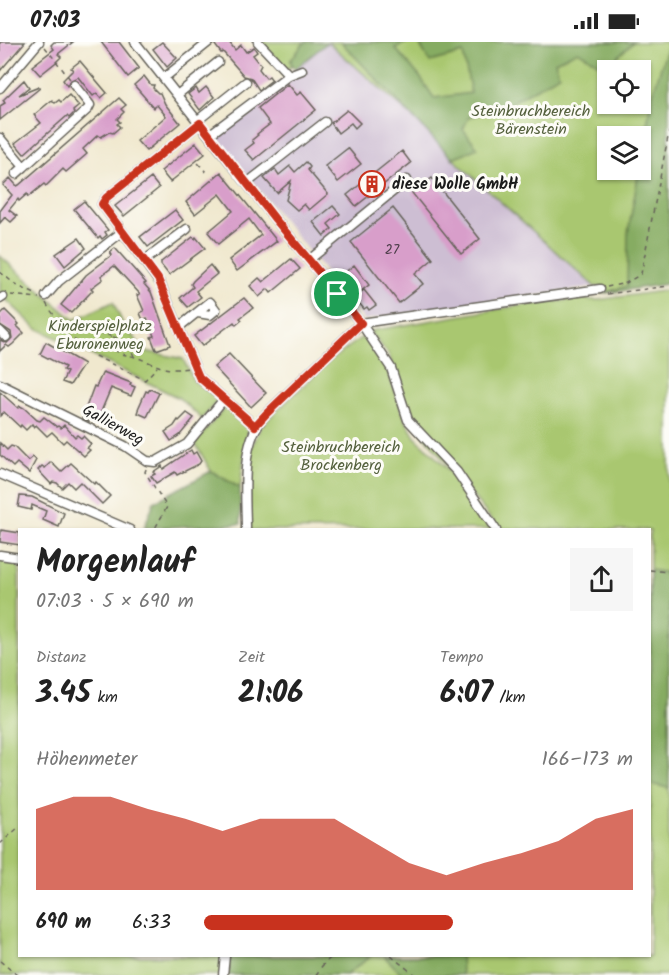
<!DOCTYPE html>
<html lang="de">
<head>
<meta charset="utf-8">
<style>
  body { margin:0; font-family:Kalam,sans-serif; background:#f6f6f6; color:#222; height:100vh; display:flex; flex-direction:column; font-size:22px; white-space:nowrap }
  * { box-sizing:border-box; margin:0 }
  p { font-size:20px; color:#767676 }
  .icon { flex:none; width:33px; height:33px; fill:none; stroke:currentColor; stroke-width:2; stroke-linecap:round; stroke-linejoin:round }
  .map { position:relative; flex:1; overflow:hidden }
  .details { position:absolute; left:18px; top:486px; width:633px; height:429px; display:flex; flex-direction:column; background:#fff; border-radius:0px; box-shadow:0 2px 4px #0004 }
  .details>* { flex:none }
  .tools { position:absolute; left:597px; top:18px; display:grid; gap:12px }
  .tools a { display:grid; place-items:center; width:54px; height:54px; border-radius:0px; background:#fff; box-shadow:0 2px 4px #0004; font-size:30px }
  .pin { position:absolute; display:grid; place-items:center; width:51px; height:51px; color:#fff; margin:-26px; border:3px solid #fff; border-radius:50%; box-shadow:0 2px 6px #0007 }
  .round { display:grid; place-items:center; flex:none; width:63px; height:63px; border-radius:0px; background:#f6f6f6 }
  .head { display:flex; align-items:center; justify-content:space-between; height:102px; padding:0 18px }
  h1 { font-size:33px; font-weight:700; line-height:45px }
  .metrics { display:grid; grid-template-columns:repeat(3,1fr); gap:9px; height:102px; padding:6px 18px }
  .metrics div { display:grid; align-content:center }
  .metrics b { font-size:30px; font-weight:700 }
  .metrics small { font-size:16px; font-weight:400 }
  .metrics p { font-size:16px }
  .chart { height:168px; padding:12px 18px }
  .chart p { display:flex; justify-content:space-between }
  .chart svg { width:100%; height:108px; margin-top:6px; fill:#c8321e; opacity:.7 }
  ul { padding:0 18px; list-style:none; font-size:20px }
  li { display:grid; grid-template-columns:96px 72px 1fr; align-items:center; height:45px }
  li i { height:15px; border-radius:8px; background:#c8321e }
  .status { display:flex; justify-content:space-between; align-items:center; height:42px; padding:0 30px; background:#fff; direction:ltr }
  .status svg { height:16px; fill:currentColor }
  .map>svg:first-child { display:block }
  .industrial { fill:#cdbed3 }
  .green { fill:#a9c76f; stroke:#627246; stroke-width:1.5; fill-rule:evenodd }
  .forest { fill:#86ac62; stroke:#51643f; stroke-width:1.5 }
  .building { fill:#d89eca }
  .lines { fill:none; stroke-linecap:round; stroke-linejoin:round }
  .minor-casing { stroke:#66635a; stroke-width:11 }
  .path { stroke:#66635a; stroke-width:1.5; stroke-dasharray:4.5 4.5; stroke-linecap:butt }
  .minor { stroke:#fff; stroke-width:8 }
  .route-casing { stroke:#fff; stroke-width:12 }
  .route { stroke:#c8321e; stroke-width:8 }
  .labels { text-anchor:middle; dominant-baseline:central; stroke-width:6; stroke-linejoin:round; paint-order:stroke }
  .number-label { font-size:14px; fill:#4b3c48 }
  .park-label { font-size:16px; fill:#54603d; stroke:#fdfcf7 }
  .poi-label { font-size:16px; font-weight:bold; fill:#1c1c1c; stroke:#fdfcf7; text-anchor:start }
  .street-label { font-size:16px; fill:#1c1c1c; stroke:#fdfcf7 }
</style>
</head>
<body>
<div class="status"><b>07:03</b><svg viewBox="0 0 49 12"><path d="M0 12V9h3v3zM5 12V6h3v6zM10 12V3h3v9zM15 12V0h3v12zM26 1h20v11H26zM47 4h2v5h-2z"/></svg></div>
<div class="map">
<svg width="669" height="933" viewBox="0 0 669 933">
  <rect width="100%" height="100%" fill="#fdfcf7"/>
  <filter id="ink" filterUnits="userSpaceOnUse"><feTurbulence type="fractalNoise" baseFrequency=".0167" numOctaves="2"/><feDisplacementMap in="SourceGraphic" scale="12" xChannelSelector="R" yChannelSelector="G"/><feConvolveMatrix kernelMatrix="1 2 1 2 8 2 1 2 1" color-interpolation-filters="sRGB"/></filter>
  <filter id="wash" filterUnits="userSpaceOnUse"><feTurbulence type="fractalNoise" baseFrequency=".008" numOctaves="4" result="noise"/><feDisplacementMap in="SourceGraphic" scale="24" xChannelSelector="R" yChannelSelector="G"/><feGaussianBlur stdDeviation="1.35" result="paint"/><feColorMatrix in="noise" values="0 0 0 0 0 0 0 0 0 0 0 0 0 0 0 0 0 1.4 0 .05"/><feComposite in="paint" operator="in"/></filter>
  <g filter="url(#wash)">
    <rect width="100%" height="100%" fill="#f0e8ce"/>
    <path class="industrial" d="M328,0h13l111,116 143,129 -231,33 -150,-186z"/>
    <path class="green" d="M261,0h44l-14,19 2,5 -7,3z
      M328,0h341l-14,243 -46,8 -8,-7 -6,1 -143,-129 4,-2zM608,28h32v34h-32zM608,94h32v34h-32z
      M0,214l74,64 39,-18 10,22 22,27 38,8 11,22 25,18 -17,20 -23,-21 -143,-70 -36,-34z
      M669,248v685h-257l-24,-19h262v-426l-151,-1 -89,-111 -21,-63 -20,-24 148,-25 60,-7 20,1z
      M361,296l4,1 19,22 21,58 10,18 30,29 47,63 -243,1v-69l2,-12 11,-24 65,-62z
      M225,365l23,21 -8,60 -29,-17 -16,-28z
      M0,517l19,3 1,394h334l-19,19h-335z
      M371,914h13l19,19h-57z"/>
    <path class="forest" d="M305,0h23l-33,27 -5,-8z
      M341,0h67l-13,6 25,29 14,21 37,-5 -8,-40 -33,9 -12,-20h215l-27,26 -28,-17 -23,11 4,13 -50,29 -40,13 -6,12 15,19 -26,10z
      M669,0v233l-2,9 -67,10 27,-8 1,-53 24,-137z
      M211,429l29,17 1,36 -97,4 10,-26z
      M650,528l19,3v215l-19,-4z
      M231,914h140l-25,19h-118z
      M384,914h77l1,19h-59z"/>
    <g id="blocks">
      <path class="building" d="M0,0h25l-25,29z
        M54,0h19l-15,12 3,3 -6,6 -15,12 -8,-9 22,-17 -3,-4z
        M101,0h18l20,26 -11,9z
        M162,0l15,16 -10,9 -14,-18z
        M215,0h14l6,8 6,-5 5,7 8,-5 3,5 -4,3 8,10 -2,4 7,9 3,-2 3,4 -13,10 -8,-12 -7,-2 -21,-24 -2,1 -6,-8z
        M80,19l27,32 -6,5 -4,-5 -4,3 -15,-19 -7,3 -4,6 -4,-6 10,-10 -2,-2z
        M144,34l7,9h3l-1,3 5,5h2l5,11 15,19 -34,28 -9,-10 29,-25 -9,-11 -3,3 -20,-23z
        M24,38l5,7 -10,8 20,-8 1,1 -40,32v-14l5,-3 -2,-3z
        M288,42l9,11 4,-3 15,18 -62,50 -9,-10 9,-7 -2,-3 6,-5 -1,-1 13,-10 -12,-16z
        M206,45l8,10 -14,13 -12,-16 8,-6 3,5z
        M69,53l10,11 -6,5 1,2 -5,5 -2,-2 -43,38 -9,-11 26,-20 -7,-8 18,-15 3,3 4,-3 2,2z
        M119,56l7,7 -5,4 3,3 -7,7 3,3 -3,2 3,3 -7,6 -4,-1 -8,5 -3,-2 -15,14 4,5 -21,18 -3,-3 -17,17 -2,-2 -16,13 -1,-3 -8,7 -1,-2 -9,11 8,6 -6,6 -6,-5 -5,6v-12l12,-16 -9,-10 7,-7 7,8 2,-1z
        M347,68l13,13 -5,5 -4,-5 -13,10 -7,-10z
        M196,101l9,11 -35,28 -9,-11z
        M348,106l13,16 -23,18 -13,-16z
        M402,109l9,12 -55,43 -9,-11z
        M306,120l4,5 -2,3 20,24 -19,16 -5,-6 -7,6 -11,-10 5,-19 -14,12 -13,-15 11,-9 4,6 11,-9 5,6z
        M221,130l56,69 -40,30 -8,-11 32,-25 -12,-16 -31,25 -10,-12 25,-21 -13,-17 -25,20 -9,-12z
        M151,136l8,10 -35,28 -9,-10z
        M432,136l48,61 -19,15 -49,-61z
        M84,159l24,29 -3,2 2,3 -5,4 -2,-3 -2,2 -24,-29z
        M333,164l7,8 -12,10 4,5 -8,7 -11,-14z
        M393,166l40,51 -18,15 8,10 -24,19 -48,-61z
        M175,168l8,10 -35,27 -8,-10z
        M193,195l2,2 1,-2 9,11 -36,27 -8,-10v-3z
        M79,196l7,10 -21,18 -9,-12z
        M115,206l31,35 -2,1 7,8 19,53 -14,5 -5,-13 3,-1 -7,-18 -4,2 -3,-7 4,-2 -7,-16 3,-1 -26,-28 -13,10 2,3 -12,9 2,2 -22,23 -10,-8 25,-30 26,-20 -2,-3z
        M291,217l9,10 -29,24 -3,-4 -9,8 -9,-11 9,-8 4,4z
        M210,223l7,9 -21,17 5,6 -13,10 -8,-9 13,-11 -2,-3 2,-3z
        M354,223l15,20 -8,6 -15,-2 2,-10 -5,-5z
        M364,248l12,15 -7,5 -2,-3 -3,2 -10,-12z
        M244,256l9,10 -13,10 2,2 -6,5 -2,-3 -32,24 -8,-10z
        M5,268l14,14 -2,2 7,7 -11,11 -4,3 -3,-2 -6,6v-11l7,3 5,-5 -1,-6 -11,-7v-10z
        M46,300l38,22 -14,21 -8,-3 5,-10 -4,-2 2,-3 -25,-13z
        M229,312l37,39 -15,14 -37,-40z
        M103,330l28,11 -1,2 5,2 -4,9 -20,-8 -14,33 -7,-3 -1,3 -7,-3 12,-32 2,1z
        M150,347l9,4 -12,24 -9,-4 1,-3 -1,-1 8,-18 2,1z
        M0,350l18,16 2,-2 4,2 13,12 3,1 4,-4 13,10 1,-1 3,2 3,-3 11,12 2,-2 4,3 2,-2 8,8 -4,4 3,2 -6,6 -18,-16 -3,3 -11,-11 -5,4 -11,-11 -2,2 -2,-3 -6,6 -5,-5 -1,2 -16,-15 -4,4z
        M187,371l7,5 -14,17 -9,6 -6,-9 9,-6 4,-6 1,1z
        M0,401l7,7 4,-4 3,1 14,14 5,-4 3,3 -7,13 -12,-10 -4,4 -13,-12z
        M191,408l2,4 3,-2 5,9 -2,3 -22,11 -2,-3 -19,11 -5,-7 4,-2 -2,-2 9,-6 1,3z
        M51,420l10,10 10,-9 23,21 2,-2 14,14 -8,8 -22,-22 -6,6 -6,-6 -6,6 -5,-5 -4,-1 -2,2 -13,-14 4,-4 3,2z
        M20,454l12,1 32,16 -5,14 -16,-7 3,-9 -14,-6 -1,5 -13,-3z
        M1,488l19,3v12l-20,-3z"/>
    </g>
  </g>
  <g filter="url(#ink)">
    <use href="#blocks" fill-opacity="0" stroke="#66635a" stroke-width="1.5"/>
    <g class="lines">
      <defs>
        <path id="minor" d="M135,0l140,177 86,104 30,45 17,52 49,52 39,58
          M289,33l13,-5
          M164,36l45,-36
          M0,46l39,-46
          M177,53l41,-33
          M198,78l48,-38
          M209,93l80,-60 -31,-33
          M0,96l24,29 64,-58 2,-4 -16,-20
          M16,132l8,-7
          M247,141l78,-61
          M187,187l-43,32 -42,-57 4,-6 94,-75
          M309,218l98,-80
          M144,219l16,22 39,94 25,22
          M46,254l13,-15 63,-49
          M0,257l3,-2
          M361,281l239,-34
          M179,285l31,-25 6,8 -6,5 -12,-2
          M0,289l6,6
          M0,342l125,62 22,15 8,1 32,-18 37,-45 31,27
          M0,432l130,56
          M246,488c0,-38 -7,-87 20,-116l95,-91
          M0,513l20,3
          M223,933l2,-19"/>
      </defs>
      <use href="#minor" class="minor-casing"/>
      <path class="path" d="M45,5l25,32
        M198,121l8,9
        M0,230l16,13 21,10
        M607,245l19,-4 15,-9 28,-142
        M607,252l62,-8
        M11,253l28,3
        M46,261c11,21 26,23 47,30 7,1 12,0 19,4l1,10c6,9 13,7 22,10 22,7 27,15 53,11
        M57,279l1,7 4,5 26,15 7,8 50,24 12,-13
        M113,295l14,4 7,15
        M71,304l3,-6
        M146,427l-1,3 22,35 -13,23
        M650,528l19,2
        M0,802l20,-18
        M391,914l24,19
        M0,919l17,14
        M316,933l6,-9 10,-10"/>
      <use href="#minor" class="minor"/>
    </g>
  </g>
  <g class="lines" filter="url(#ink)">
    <defs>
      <path id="route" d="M200,81l75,96 86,104 -95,91 -11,12 -56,-49 -41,-98 -56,-75 4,-6z"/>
    </defs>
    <use href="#route" class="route-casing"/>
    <use href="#route" class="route"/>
  </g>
  <defs>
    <symbol id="building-ring" viewBox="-11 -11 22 22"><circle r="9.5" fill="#fdfcf7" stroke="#c8321e" stroke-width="1.5"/><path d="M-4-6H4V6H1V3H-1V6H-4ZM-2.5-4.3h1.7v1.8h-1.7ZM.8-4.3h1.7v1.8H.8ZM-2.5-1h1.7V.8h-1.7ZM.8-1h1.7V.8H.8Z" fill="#c8321e"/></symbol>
  </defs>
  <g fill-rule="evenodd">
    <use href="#building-ring" x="357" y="127" width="30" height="30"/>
  </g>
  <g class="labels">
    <g class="number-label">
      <text x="392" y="208">27</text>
    </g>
    <g class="park-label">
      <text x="531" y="69">Steinbruchbereich<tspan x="531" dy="18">Bärenstein</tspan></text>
      <text x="100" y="284">Kinderspielplatz<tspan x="100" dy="18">Eburonenweg</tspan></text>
      <text x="341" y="405">Steinbruchbereich<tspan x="341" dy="18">Brockenberg</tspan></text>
    </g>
    <g class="poi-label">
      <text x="392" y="142">diese Wolle GmbH</text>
    </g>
    <g class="street-label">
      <text transform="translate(113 383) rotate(29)">Gallierweg</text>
    </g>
  </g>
</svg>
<div class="tools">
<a><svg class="icon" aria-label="locate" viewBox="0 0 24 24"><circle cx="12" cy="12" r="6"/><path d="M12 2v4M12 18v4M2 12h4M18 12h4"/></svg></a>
<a><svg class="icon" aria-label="layers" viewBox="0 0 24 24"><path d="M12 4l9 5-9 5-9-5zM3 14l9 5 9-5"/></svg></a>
</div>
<div class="pin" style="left:337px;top:252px;background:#1e9e55"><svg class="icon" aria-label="arrive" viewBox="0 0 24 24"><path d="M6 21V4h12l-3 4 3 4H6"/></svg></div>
<section class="details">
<div class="head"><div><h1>Morgenlauf</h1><p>07:03 · 5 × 690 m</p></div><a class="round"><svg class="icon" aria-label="share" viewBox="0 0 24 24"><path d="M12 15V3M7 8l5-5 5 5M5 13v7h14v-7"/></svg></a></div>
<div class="metrics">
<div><p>Distanz</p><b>3.45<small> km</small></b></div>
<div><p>Zeit</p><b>21:06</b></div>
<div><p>Tempo</p><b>6:07<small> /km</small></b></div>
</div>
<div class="chart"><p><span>Höhenmeter</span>166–173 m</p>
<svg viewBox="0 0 160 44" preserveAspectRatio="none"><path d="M0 44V11L10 6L20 6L30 11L40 15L50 20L60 15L70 15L80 15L90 24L100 33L110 38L120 33L130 29L140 24L150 15L160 11V44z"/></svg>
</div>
<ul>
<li><b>690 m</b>6:33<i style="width:58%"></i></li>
</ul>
</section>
</div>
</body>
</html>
